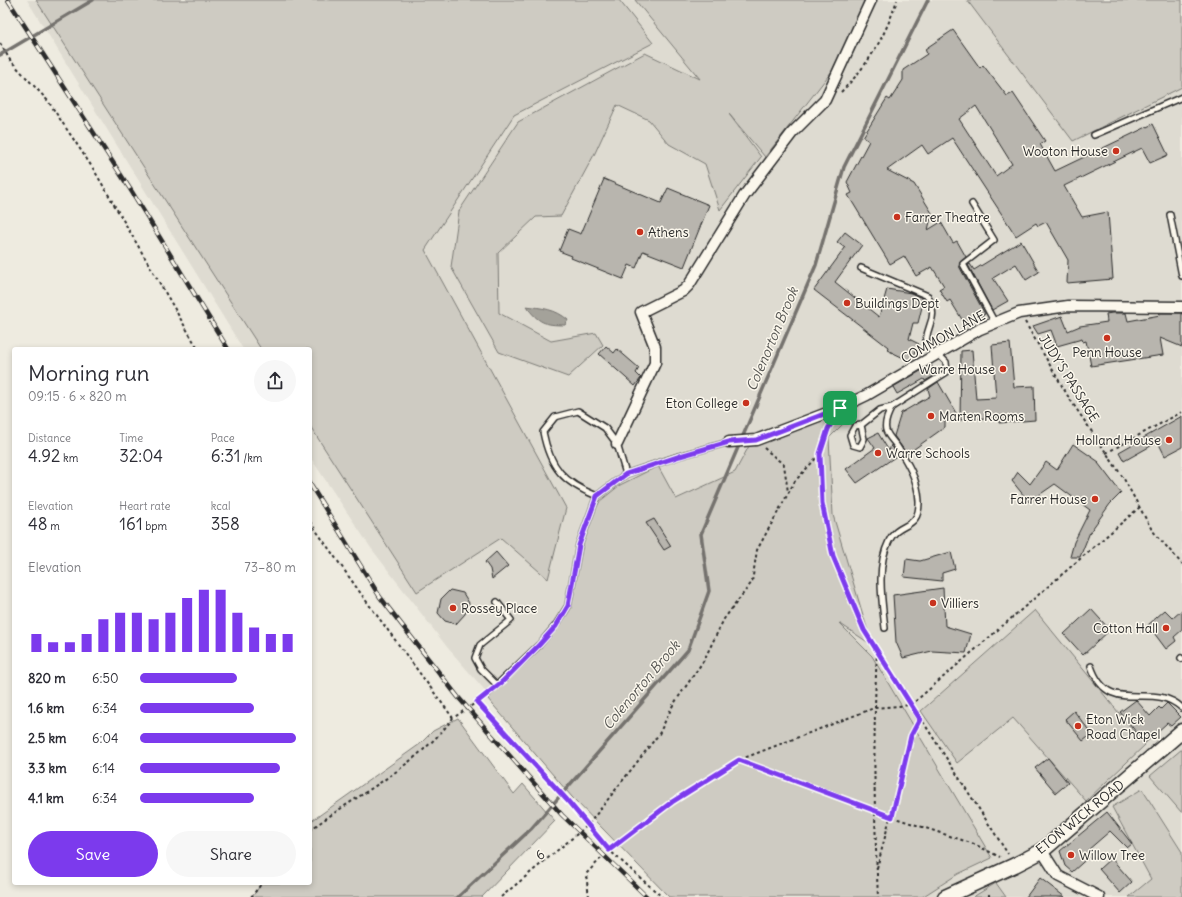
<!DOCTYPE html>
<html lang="en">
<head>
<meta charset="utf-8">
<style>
  body { margin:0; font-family:Delius,sans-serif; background:#f7f7f7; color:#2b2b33; height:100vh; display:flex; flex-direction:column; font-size:15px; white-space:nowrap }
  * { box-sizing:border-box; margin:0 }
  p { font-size:13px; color:#7c7c81 }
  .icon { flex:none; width:22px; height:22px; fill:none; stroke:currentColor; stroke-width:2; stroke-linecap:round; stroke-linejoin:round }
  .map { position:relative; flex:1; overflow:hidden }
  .sheet { position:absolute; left:12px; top:347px; width:300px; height:538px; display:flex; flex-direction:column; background:#fff; border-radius:4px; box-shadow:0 2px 6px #0003 }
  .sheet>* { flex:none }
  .pin { position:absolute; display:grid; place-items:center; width:34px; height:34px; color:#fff; margin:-17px; border-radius:8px; box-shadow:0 2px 6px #0006 }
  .round { display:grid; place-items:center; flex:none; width:42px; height:42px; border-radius:21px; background:#f7f7f7 }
  .summary { display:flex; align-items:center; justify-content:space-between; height:68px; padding:0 16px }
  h1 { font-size:22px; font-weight:600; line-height:30px }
  .stats { display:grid; grid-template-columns:repeat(3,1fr); gap:6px; height:68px; padding:4px 16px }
  .stats div { display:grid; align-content:center }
  .stats b { font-size:17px; font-weight:600 }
  .stats small { font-size:11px; font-weight:400 }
  .stats p { font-size:11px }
  .chart { height:112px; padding:8px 16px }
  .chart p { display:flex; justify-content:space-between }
  .chart svg { width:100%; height:72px; margin-top:4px; stroke:#7c3aed; stroke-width:6 }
  .button { display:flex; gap:8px; margin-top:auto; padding:8px 16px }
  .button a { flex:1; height:46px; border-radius:24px; background:#7c3aed; color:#fff; font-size:16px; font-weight:600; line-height:46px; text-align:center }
  .button a+a { background:#f7f7f7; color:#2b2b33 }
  ul { padding:0 16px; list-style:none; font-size:13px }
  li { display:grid; grid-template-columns:64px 48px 1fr; align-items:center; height:30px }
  li i { height:10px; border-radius:5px; background:#7c3aed }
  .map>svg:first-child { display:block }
  .built { fill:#dedbd1 }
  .green { fill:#cecbc2; stroke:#7c7b76 }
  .water { fill:#a4a29a; stroke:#74726e }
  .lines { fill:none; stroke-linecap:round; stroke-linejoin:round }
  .stream { stroke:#74726e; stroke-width:3.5 }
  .building { fill:#b8b5ae; stroke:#2b2b2b; fill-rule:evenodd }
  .lane-casing { stroke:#2b2b2b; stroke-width:8 }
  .street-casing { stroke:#2b2b2b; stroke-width:13 }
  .secondary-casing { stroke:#2b2b2b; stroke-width:17 }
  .path { stroke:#2b2b2b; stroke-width:2; stroke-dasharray:3 3; stroke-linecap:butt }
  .lane { stroke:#fbf7ec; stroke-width:5 }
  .street { stroke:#fbf7ec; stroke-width:10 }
  .secondary { stroke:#fbf7ec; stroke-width:14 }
  .rail-casing { stroke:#2b2b2b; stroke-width:4.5 }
  .rail { stroke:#fbf7ec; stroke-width:3; stroke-dasharray:9; stroke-linecap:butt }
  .route-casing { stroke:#fff; stroke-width:8 }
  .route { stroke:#7c3aed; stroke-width:5 }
  .poi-dot { fill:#c8321e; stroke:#fbf7ec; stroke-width:1.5 }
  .labels { text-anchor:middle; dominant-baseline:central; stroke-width:3; stroke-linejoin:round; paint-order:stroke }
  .poi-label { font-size:13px; fill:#2b2b2b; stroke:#fbf7ec; text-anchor:start }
  .street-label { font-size:13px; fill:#2b2b2b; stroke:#fbf7ec }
  .water-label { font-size:14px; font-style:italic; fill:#555552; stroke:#fbf7ec }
</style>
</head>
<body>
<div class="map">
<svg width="1182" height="897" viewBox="0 0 1182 897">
  <rect width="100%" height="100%" fill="#eeebe0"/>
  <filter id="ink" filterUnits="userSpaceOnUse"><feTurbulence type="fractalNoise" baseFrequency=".025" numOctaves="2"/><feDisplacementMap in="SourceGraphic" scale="8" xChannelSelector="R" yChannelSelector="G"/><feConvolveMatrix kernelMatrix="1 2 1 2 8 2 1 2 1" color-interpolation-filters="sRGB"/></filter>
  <g filter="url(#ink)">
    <path class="built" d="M27,0h1155v897h-513l-97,-100 -84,-98 2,-3 -43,-49 -76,-99 -61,-91v-108h-67z"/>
    <path class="green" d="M36,0h583l34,43 -139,72 -89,135 141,258 -18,71 -47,-41 -84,54 -107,-166v-77h-49z
      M635,0h231l-34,71 -67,86 -36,-43 32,43 -41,53 -15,-46 -36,-20 -20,-24 -32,-15 -22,48 -34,63 -25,1 -38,36 1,60 52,28 45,-8 7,12 -35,32 -69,-25 -48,-85 8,-56 59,-89 127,-69 55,26z
      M967,0h215v87l-109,54z
      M855,405l1,6 -27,27 4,77 39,130 -33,-22 33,33 120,202 -34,16 -36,23h-253l-97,-100 -84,-98 79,-89 22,-90 11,-19 20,-16 38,-19 18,33 59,-27 14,-26z
      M1035,610l110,135 -59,56 -73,-83 -56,45 -36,-52z
      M458,718l56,76 9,-10 32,37 -73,76h-230l10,-14h48v-61l110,-78 13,-13z
      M1182,749v64l-32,-37z
      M1142,789l40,63v45h-53l22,-18 -39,-72z
      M996,883l10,14h-33z"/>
    <path class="water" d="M526,306c16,2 30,3 42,14l-3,5c-21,0 -26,-2 -39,-19z"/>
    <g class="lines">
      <path class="stream" d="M0,55l93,-55
        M458,897l73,-68 157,-179 21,-59 -8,-57 115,-269 28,-98 84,-167"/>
    </g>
    <path class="building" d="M953,30l27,38 3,-3 24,31 6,-3 32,48 -5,3 15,27 98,-47 15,31 -18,8 -8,-15 -78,38 18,31 26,-5 5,67 -46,4 1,-23 -22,-38 -8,4 -2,-3 -20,13 -64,-98 -24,16 -6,-9 -35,25 27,14 18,29 -4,17 13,-8 12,21 4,-2 9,16 -6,5 -1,4 26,48 -19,12 -16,-26 -3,2 -8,-13 5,-3 -12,-19 -16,9 -12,-20 -14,8 -42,-69 4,-2 -5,-11 22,-41 -6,-4 24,-39 3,2 13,-20v-10l24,-16 -2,-5zM976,106l36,58 -16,12 -37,-57z
      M604,179l57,24 7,-15 41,17 -25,62 -41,-16 -7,17 -7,-3 -6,14 -52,-21 1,-2 -13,-5 9,-22 13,5z
      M845,232l17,13 -27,37 44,35 8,-28 24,4 13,6 -6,24h-5l-4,16 10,5 -9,17 -23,-11 1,-3 -74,-57 31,-42 -8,-6z
      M1021,241l18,31 -13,8 -10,-16 -23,14 15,23 -16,9 -24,-45 2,-1 4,6z
      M1112,313h14l2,8 32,-6 -1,-2h23v34l-22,-9 3,17 -72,11 -5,-25 -3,1 -1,-3 -25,7 -6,-16 -13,4 -5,-8 29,-10 6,15 12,-5 27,-4 -1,-8z
      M1010,343l4,44 20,-1 1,34 -36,3v-6l-39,3 1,-69 11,-1 4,49 20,-1 -4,-53z
      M606,346l8,7 3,-4 22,19 -3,5 5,5 -6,8 -36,-32z
      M931,365l5,7 -3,2 1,2 -9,5 -1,-2 -27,15 -4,-7z
      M938,382l22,38 -15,1v6l-38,27 -13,-18 7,-23 29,-17 -2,-7z
      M1182,416v31l-17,9 -7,-14 -34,19 -5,-9z
      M878,433l11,18 2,-6 7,10 -41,28 -11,-14 29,-21 -7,-10z
      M1073,444l26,18 -1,1 23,30 -11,11 -20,28 -10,25h-10l4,-15 16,-32 -35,-26 -26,18 -17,-21 6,-9 12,12 16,-22 11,8z
      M654,519l17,27 -7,4 -18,-27z
      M496,552l12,14 -16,13 -2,-10 -5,-7z
      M951,552l4,17 -13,4v8l-38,-4 2,-18 14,2z
      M943,588l2,38 26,8 -5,19 -34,-2 -29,7 -7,-16 -3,-47z
      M450,590l13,3 6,10 -4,11 -9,10 -11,-3 -7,-8 3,-14z
      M1091,609l19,21 -27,25 -19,-21z
      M1165,610l8,8 9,-8v20l-8,7 2,4 -10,8 -18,-24z
      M1136,700l14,16 9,-9 2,2 6,-6 14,14 -10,9 -4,-3 -22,20 -25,-31z
      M1074,711l18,23 -9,7 -18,-22z
      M1048,758l20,25 -12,10 -21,-25z
      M1107,812l25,32 -5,4 -17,-17 -22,19 4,4 -20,18 -7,-6 -5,-15z
      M1111,858l21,24 -12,11 -21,-24z
      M1040,878l25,19h-39z"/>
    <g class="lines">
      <defs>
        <path id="lane" d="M1094,135l88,-38
          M972,204l22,36 -31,24 32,59
          M1170,215l12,61
          M861,268l67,28c10,25 1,22 -2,45l8,15
          M861,425l3,14 -4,8 -7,-2 -3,-10 5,-9 6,-1 19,-15 12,-3
          M626,474l-9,-30 -12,-16 -27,-17 -23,6 -12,15c7,36 21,51 54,64l29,-22 53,-18 50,-14
          M497,602l14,18 -31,25 -5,13 6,11 16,16 42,-40 17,-20 12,-19 11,-61 18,-49
          M885,628c-3,-27 -9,-61 4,-87 9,-20 31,-10 30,-40 -1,-21 -11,-38 -23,-56 -3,-4 -9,-10 -10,-15 -2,-8 2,-16 6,-23l55,-35 -1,-10 -8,-8
          M1181,658l1,1
          M1091,666c18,53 60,13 91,42"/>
        <path id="street" d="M729,442l27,-2 84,-32 27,-13 113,-66 39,-16 49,-7 114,1
          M617,444l38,-81v-16l-14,-35 42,-21 6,-6 55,-89 48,-63 33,-33 46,-100
          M1042,851l16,25 41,21"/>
        <path id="secondary" d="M945,897l70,-32 27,-14 140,-120"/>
      </defs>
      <use href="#lane" class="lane-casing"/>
      <use href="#street" class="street-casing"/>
      <use href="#secondary" class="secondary-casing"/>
      <path class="path" d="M0,43l10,17 38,41 46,69 104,179
        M841,92c28,-28 44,-55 56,-92
        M1025,322l44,76 55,81 28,51 30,34
        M830,424l-10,30 3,49 10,53 31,74 144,224
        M764,448l20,17 4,27
        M1106,453l76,-41
        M310,522l54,76 89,120 24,-16 91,100 41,48 53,47
        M877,651c-4,82 -3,164 1,246
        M477,702l15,-12
        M740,761l134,50 100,33 26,13
        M310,830c48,-36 106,-63 143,-112
        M877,868l34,-132 9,-17
        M251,897l11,-14
        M501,897l87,-72 71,-91 14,-29 31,-45 20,-41 28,-37 5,-32 38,-69 25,-27
        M589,897l-3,-23 23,-24 63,-48 67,-42 135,-52 37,-3 229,-198
        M989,897v-6"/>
      <use href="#lane" class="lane"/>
      <use href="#street" class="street"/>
      <use href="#secondary" class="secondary"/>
      <defs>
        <path id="rail" d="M8,0l124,192 96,157
          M310,484l70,113 78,100 104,118 85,82"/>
      </defs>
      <use href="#rail" class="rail-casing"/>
      <use href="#rail" class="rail"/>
    </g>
  </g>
  <g class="lines" filter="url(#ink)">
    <defs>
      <path id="route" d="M840,408l-12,21 -8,25 2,49 11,53 31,74 56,89 -9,17 -19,81 -153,-57 -67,42 -63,48 -42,-50 -90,-98 25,-20 37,-37 17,-19 12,-20 11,-61 18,-49 29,-22 54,-18 49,-14 27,-2z"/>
    </defs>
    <use href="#route" class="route-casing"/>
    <use href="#route" class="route"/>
  </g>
  <g class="poi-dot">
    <circle cx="1116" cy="151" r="4"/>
    <circle cx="897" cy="217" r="4"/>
    <circle cx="640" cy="232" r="4"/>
    <circle cx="847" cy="303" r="4"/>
    <circle cx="1107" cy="338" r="4"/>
    <circle cx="1003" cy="369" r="4"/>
    <circle cx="746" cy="403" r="4"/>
    <circle cx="931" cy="416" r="4"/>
    <circle cx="1169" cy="440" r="4"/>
    <circle cx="878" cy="453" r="4"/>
    <circle cx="1095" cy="499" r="4"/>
    <circle cx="933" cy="603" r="4"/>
    <circle cx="453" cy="608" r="4"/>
    <circle cx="1166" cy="628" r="4"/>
    <circle cx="1078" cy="726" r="4"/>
    <circle cx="1071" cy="855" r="4"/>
  </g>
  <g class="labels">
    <g class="poi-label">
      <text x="1108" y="151" text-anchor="end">Wooton House</text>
      <text x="905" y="217">Farrer Theatre</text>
      <text x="648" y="232">Athens</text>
      <text x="855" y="303">Buildings Dept</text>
      <text x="1107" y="352" text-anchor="middle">Penn House</text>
      <text x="995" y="369" text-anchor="end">Warre House</text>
      <text x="738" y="403" text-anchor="end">Eton College</text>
      <text x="939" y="416">Marten Rooms</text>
      <text x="1161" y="440" text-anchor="end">Holland House</text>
      <text x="886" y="453">Warre Schools</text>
      <text x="1087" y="499" text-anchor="end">Farrer House</text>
      <text x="941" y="603">Villiers</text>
      <text x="461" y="608">Rossey Place</text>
      <text x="1158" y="628" text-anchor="end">Cotton Hall</text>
      <text x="1086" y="719">Eton Wick<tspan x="1086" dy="15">Road Chapel</tspan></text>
      <text x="1079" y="855">Willow Tree</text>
    </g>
    <g class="street-label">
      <text transform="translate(943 337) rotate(-29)">COMMON LANE</text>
      <text transform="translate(1069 378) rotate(58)">JUDY'S PASSAGE</text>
      <text transform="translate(1080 817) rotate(-39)">ETON WICK ROAD</text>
      <text transform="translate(540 855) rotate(-39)">6</text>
    </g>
    <g class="water-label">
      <text transform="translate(772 339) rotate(-67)">Colenorton Brook</text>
      <text transform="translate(641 685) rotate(-50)">Colenorton Brook</text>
    </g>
  </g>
</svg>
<div class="pin" style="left:840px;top:408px;background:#1e9e55"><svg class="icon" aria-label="arrive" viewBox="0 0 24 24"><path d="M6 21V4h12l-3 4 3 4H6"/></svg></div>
<section class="sheet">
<div class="summary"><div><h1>Morning run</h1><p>09:15 · 6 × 820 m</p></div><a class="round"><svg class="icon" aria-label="share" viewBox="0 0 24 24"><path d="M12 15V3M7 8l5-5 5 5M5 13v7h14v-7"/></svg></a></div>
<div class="stats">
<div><p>Distance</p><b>4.92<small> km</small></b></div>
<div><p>Time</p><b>32:04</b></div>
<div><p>Pace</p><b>6:31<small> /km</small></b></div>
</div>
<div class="stats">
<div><p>Elevation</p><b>48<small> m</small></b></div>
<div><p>Heart rate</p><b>161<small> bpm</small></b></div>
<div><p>kcal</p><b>358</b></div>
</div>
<div class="chart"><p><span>Elevation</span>73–80 m</p>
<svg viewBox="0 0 160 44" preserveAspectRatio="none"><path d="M5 44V33M15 44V38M25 44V38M35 44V33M45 44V24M55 44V20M65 44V20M75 44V24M85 44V20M95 44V11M105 44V6M115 44V6M125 44V20M135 44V29M145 44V33M155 44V33"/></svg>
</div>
<ul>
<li><b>820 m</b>6:50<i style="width:62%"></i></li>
<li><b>1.6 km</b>6:34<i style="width:73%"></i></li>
<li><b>2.5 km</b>6:04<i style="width:100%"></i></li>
<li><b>3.3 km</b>6:14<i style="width:90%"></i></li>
<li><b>4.1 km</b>6:34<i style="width:73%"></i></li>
</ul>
<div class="button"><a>Save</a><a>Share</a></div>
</section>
</div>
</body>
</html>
